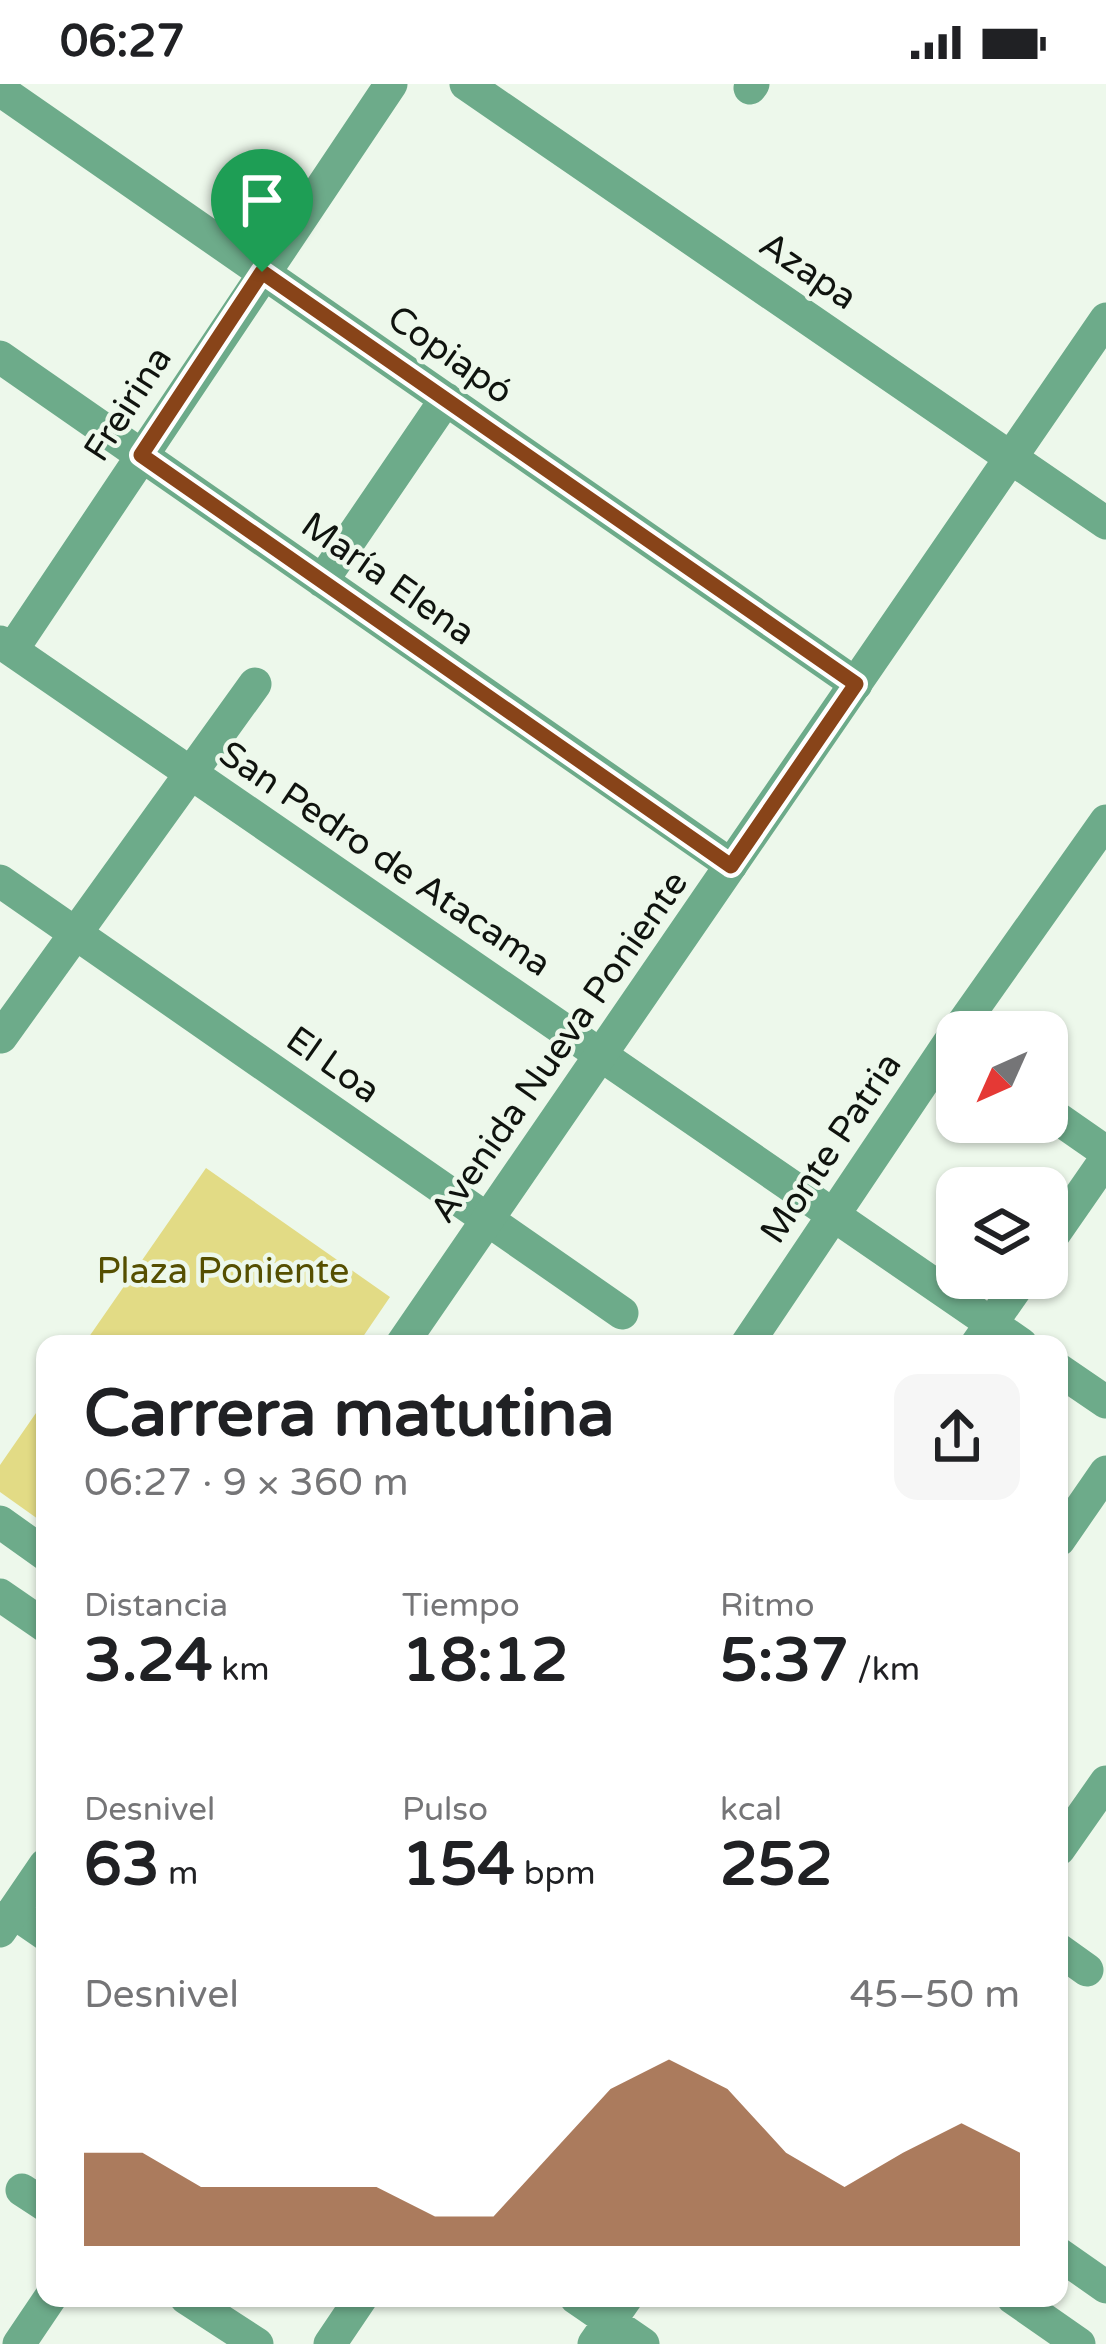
<!DOCTYPE html>
<html lang="es">
<head>
<meta charset="utf-8">
<style>
  body { margin:0; font-family:"Varela Round",sans-serif; background:#f6f6f6; color:#202124; height:100vh; display:flex; flex-direction:column; font-size:45px; white-space:nowrap }
  * { box-sizing:border-box; margin:0 }
  p { font-size:39px; color:#757577 }
  .icon { flex:none; width:66px; height:66px; fill:none; stroke:currentColor; stroke-width:2; stroke-linecap:round; stroke-linejoin:round }
  .map { position:relative; flex:1; overflow:hidden }
  .sheet { position:absolute; left:36px; top:1251px; width:1032px; height:972px; display:flex; flex-direction:column; background:#fff; border-radius:24px; box-shadow:0 3px 9px #0004 }
  .sheet>* { flex:none }
  .needle { width:78px; rotate:225deg }
  .controls { position:absolute; left:936px; top:927px; display:grid; gap:24px }
  .controls a { display:grid; place-items:center; width:132px; height:132px; border-radius:24px; background:#fff; box-shadow:0 3px 9px #0004; font-size:60px }
  .pin { position:absolute; display:grid; place-items:center; width:102px; height:102px; color:#fff; margin:-123px -51px; border-radius:50% 50% 50% 0; rotate:-45deg; box-shadow:0 0 12px #0007 }
  .pin .icon { rotate:45deg }
  .round { display:grid; place-items:center; flex:none; width:126px; height:126px; border-radius:24px; background:#f6f6f6 }
  .head { display:flex; align-items:center; justify-content:space-between; height:204px; padding:0 48px }
  h1 { font-size:66px; font-weight:700; line-height:90px }
  .figures { display:grid; grid-template-columns:repeat(3,1fr); gap:18px; height:204px; padding:12px 48px }
  .figures div { display:grid; align-content:center }
  .figures b { font-size:60px; font-weight:700 }
  .figures small { font-size:33px; font-weight:400 }
  .figures p { font-size:33px }
  .chart { height:336px; padding:24px 48px }
  .chart p { display:flex; justify-content:space-between }
  .chart svg { width:100%; height:216px; margin-top:12px; fill:#884419; opacity:.7 }
  .status { display:flex; justify-content:space-between; align-items:center; height:84px; padding:0 60px; background:#fff; direction:ltr }
  .status svg { height:33px; fill:currentColor }
  .map>svg:first-child { display:block }
  .green { fill:#e2db85 }
  .lines { fill:none; stroke-linecap:round; stroke-linejoin:round }
  .minor { stroke:#6dab8a; stroke-width:33 }
  .tertiary { stroke:#6dab8a; stroke-width:33 }
  .route-casing { stroke:#fff; stroke-width:24 }
  .route { stroke:#884419; stroke-width:15 }
  .labels { text-anchor:middle; dominant-baseline:central; stroke-width:9; stroke-linejoin:round; paint-order:stroke }
  .street-label { font-size:36px; fill:#0f130e; stroke:#edf8eb }
  .park-label { font-size:36px; fill:#554f00; stroke:#edf8eb }
</style>
</head>
<body>
<div class="status"><b>06:27</b><svg viewBox="0 0 49 12"><path d="M0 12V9h3v3zM5 12V6h3v6zM10 12V3h3v9zM15 12V0h3v12zM26 1h20v11H26zM47 4h2v5h-2z"/></svg></div>
<div class="map">
<svg width="1106" height="2260" viewBox="0 0 1106 2260">
  <rect width="100%" height="100%" fill="#edf8eb"/>
  <path class="green" d="M206,1084l184,129 -32,47h-274z
    M45,1316v124l-45,-32v-27z"/>
  <g class="lines">
    <path class="minor" d="M750,4l3,-4
      M0,6l856,594
      M0,273l731,508
      M322,497l124,-182
      M0,558l1021,702
      M12,566l379,-566
      M0,797l622,432
      M1,953l254,-353
      M1047,1027l59,41
      M1047,1160l59,-85
      M747,1260l202,-301 157,-222
      M977,1260l46,-66
      M1059,1286l47,32
      M1059,1456l47,-68
      M1059,1765l47,-67
      M13,1828l32,22
      M1059,1866l28,20
      M22,2106l23,15
      M186,2214l71,46
      M576,2214l67,46
      M19,2260l31,-46
      M330,2260l31,-46
      M594,2260l32,-46"/>
    <path class="tertiary" d="M466,0l640,439
      M402,1260l704,-1025
      M0,1438l45,32
      M0,1511l45,31
      M0,1847l45,-66
      M1059,2170l47,33
      M1013,2214l66,46"/>
  </g>
  <g class="lines">
    <defs>
      <path id="route" d="M262,188l594,412 -125,182 -590,-411z"/>
    </defs>
    <use href="#route" class="route-casing"/>
    <use href="#route" class="route"/>
  </g>
  <g class="labels">
    <g class="street-label">
      <text transform="translate(808 187) rotate(34)">Azapa</text>
      <text transform="translate(450 271) rotate(35)">Copiapó</text>
      <text transform="translate(128 320) rotate(-57)">Freirina</text>
      <text transform="translate(388 495) rotate(35)">María Elena</text>
      <text transform="translate(385 775) rotate(34)">San Pedro de Atacama</text>
      <text transform="translate(559 963) rotate(-55)">Avenida Nueva Poniente</text>
      <text transform="translate(333 981) rotate(35)">El Loa</text>
      <text transform="translate(831 1064) rotate(-56)">Monte Patria</text>
    </g>
    <g class="park-label">
      <text x="223" y="1187">Plaza Poniente</text>
    </g>
  </g>
</svg>
<div class="controls">
<a><svg class="needle" viewBox="-14 -14 28 28"><path d="M0-13l5 13h-10z" fill="#e53935"/><path d="M0 13l5-13h-10z" fill="#757577"/></svg></a>
<a><svg class="icon" aria-label="layers" viewBox="0 0 24 24"><path d="M12 4l9 5-9 5-9-5zM3 14l9 5 9-5"/></svg></a>
</div>
<div class="pin" style="left:262px;top:188px;background:#1e9e55"><svg class="icon" aria-label="arrive" viewBox="0 0 24 24"><path d="M6 21V4h12l-3 4 3 4H6"/></svg></div>
<section class="sheet">
<div class="head"><div><h1>Carrera matutina</h1><p>06:27 · 9 × 360 m</p></div><a class="round"><svg class="icon" aria-label="share" viewBox="0 0 24 24"><path d="M12 15V3M7 8l5-5 5 5M5 13v7h14v-7"/></svg></a></div>
<div class="figures">
<div><p>Distancia</p><b>3.24<small> km</small></b></div>
<div><p>Tiempo</p><b>18:12</b></div>
<div><p>Ritmo</p><b>5:37<small> /km</small></b></div>
</div>
<div class="figures">
<div><p>Desnivel</p><b>63<small> m</small></b></div>
<div><p>Pulso</p><b>154<small> bpm</small></b></div>
<div><p>kcal</p><b>252</b></div>
</div>
<div class="chart"><p><span>Desnivel</span>45–50 m</p>
<svg viewBox="0 0 160 44" preserveAspectRatio="none"><path d="M0 44V25L10 25L20 32L30 32L40 32L50 32L60 38L70 38L80 25L90 12L100 6L110 12L120 25L130 32L140 25L150 19L160 25V44z"/></svg>
</div>
</section>
</div>
</body>
</html>
